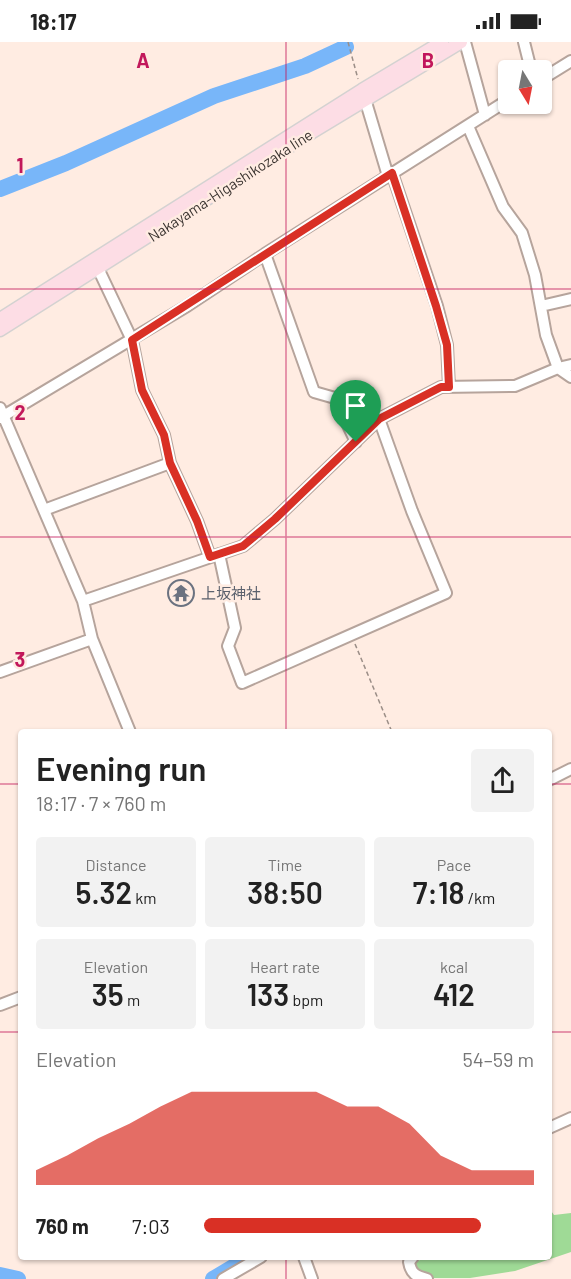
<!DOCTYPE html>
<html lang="en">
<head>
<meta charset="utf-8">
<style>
  body { margin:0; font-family:Barlow,"Noto Sans JP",sans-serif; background:#f2f2f2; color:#222; height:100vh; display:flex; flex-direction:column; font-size:22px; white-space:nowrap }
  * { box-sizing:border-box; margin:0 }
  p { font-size:20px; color:#767676 }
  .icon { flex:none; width:33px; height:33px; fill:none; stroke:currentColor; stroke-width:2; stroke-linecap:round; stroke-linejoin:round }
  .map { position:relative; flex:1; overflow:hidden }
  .details { position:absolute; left:18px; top:687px; width:534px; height:531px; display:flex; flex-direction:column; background:#fff; border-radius:6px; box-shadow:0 2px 4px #0004 }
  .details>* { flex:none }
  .needle { width:39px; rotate:170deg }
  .buttons { position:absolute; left:498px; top:18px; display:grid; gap:12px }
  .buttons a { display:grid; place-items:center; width:54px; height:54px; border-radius:6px; background:#fff; box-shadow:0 2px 4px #0004; font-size:30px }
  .pin { position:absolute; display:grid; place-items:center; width:51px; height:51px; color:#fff; margin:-62px -26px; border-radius:50% 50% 50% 0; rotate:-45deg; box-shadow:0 0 6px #0007 }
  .pin .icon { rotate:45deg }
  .round { display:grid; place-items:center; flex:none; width:63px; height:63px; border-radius:6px; background:#f2f2f2 }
  .summary { display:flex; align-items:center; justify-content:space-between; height:102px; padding:0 18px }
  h1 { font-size:33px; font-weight:600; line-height:45px }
  .figures { display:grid; grid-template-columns:repeat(3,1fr); gap:9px; height:102px; padding:6px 18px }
  .figures div { display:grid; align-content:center; border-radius:6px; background:#f2f2f2; text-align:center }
  .figures b { font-size:30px; font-weight:600 }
  .figures small { font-size:16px; font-weight:400 }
  .figures p { font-size:16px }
  .chart { height:168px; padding:12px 18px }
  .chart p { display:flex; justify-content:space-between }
  .chart svg { width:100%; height:108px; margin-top:6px; fill:#d93025; opacity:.7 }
  ul { padding:0 18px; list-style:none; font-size:20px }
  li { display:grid; grid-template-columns:96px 72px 1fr; align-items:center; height:45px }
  li i { height:15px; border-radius:8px; background:#d93025 }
  .status { display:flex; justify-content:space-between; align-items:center; height:42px; padding:0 30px; background:#fff; direction:ltr }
  .status svg { height:16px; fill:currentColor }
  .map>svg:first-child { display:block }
  .green { fill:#9fda96 }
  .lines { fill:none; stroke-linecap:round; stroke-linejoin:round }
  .river { stroke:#78b6f9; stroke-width:16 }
  .minor-casing { stroke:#b6a49c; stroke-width:14 }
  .major-casing { stroke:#d4d2d1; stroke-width:15 }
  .path { stroke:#9b8e87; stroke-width:1.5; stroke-dasharray:4.5 3; stroke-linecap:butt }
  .minor { stroke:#fff; stroke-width:10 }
  .major { stroke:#fddde5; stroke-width:12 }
  .route-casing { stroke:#fff; stroke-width:12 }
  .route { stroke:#d93025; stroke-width:8 }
  .grid { fill:none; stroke:#c2185b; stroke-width:1.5; stroke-opacity:0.55 }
  .labels { text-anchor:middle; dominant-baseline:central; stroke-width:5; stroke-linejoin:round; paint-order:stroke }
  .street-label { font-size:15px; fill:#3b3430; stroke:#ffece2 }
  .worship-label { font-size:15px; fill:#5b616d; stroke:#ffece2; text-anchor:start }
  .grid-label { font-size:20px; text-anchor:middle; font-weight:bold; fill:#c2185b; stroke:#ffece2; stroke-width:5; stroke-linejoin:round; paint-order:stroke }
</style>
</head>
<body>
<div class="status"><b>18:17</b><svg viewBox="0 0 49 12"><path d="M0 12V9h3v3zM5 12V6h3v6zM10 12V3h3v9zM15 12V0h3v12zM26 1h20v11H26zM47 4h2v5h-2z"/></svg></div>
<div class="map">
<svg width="571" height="1237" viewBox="0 0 571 1237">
  <rect width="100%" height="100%" fill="#ffece2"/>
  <path class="green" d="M549,1166l5,7 17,-2v39l-56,19 -45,7h-51l-7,-15 16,-6h121z"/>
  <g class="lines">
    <path class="river" d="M0,147l66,-26 148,-67 91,-30 41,-19
      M0,1233l18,4
      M213,1237l37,-22"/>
    <defs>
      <path id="minor" d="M465,0l20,73
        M524,0l7,28
        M542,37l29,-18
        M365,57l23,77
        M468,84l35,81 19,26 13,42 11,60 12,33 13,-3
        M392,131l45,133 10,39 2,42
        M265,212l49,138 21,6 21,44
        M95,220l37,78 10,50 22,45 6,28
        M541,264l30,-7
        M0,366l83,193 9,38 38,93
        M0,376l187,-112 78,-52 243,-154
        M44,468l126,-47 27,58 13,36
        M219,512l16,74 -7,18 14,37 204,-90 -34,-82 -33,-92
        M83,559l160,-55 32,-27 104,-100 62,-32 74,-1 43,-18 13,9
        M0,630l92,-33
        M549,738l22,-11
        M0,963l21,-8
        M549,1086l22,-10
        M304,1215l8,22
        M413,1215l-4,5c2,12 7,14 18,17
        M223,1237l38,-22"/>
      <path id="major" d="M0,277l362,-229 80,-48
        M0,288l314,-199 147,-89"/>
    </defs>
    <use href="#minor" class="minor-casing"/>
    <use href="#major" class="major-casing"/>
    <path class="path" d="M348,0l10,37
      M355,602l37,88"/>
    <use href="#minor" class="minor"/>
    <use href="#major" class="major"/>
  </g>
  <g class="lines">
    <defs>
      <path id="route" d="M392,131l44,133 11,39 2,42h-8l-62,32 -104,100 -32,27 -33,11 -13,-36 -27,-58 -6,-28 -22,-45 -10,-50z"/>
    </defs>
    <use href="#route" class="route-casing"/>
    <use href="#route" class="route"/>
  </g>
  <path class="grid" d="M286,0v690M0,247h571M0,495h571M0,742h21M549,742h22M0,990h21M549,990h22M286,1215v22"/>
  <defs>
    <symbol id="temple-ring" viewBox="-11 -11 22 22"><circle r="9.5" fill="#ffece2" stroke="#6b7280" stroke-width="1.5"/><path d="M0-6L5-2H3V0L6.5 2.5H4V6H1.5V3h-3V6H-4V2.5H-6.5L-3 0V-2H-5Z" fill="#6b7280"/></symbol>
  </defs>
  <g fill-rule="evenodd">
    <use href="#temple-ring" x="166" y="536" width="30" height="30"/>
  </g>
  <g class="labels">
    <g class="street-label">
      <text transform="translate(230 143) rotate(-33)">Nakayama-Higashikozaka line</text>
    </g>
    <g class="worship-label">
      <text x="201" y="551">上坂神社</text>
    </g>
  </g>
  <g class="grid-label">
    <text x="143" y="26">A</text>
    <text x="428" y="26">B</text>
    <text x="20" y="131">1</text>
    <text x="20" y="378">2</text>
    <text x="20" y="625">3</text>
  </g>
</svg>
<div class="buttons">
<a><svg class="needle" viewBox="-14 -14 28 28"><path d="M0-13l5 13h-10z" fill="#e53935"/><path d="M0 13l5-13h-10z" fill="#767676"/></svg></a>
</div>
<div class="pin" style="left:356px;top:400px;background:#1e9e55"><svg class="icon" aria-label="arrive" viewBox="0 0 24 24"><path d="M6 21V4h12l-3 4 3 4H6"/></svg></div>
<section class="details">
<div class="summary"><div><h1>Evening run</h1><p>18:17 · 7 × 760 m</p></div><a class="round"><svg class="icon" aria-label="share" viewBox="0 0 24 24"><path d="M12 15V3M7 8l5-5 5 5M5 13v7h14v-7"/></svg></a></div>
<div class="figures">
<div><p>Distance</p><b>5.32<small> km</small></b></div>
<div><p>Time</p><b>38:50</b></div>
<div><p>Pace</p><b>7:18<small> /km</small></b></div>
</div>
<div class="figures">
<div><p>Elevation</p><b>35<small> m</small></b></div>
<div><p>Heart rate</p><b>133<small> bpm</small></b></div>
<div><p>kcal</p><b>412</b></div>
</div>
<div class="chart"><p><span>Elevation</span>54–59 m</p>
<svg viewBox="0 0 160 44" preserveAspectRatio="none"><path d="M0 44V38L10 32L20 25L30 19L40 12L50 6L60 6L70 6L80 6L90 6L100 12L110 12L120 19L130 32L140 38L150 38L160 38V44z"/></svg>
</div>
<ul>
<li><b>760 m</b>7:03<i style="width:84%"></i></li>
</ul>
</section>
</div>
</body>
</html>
